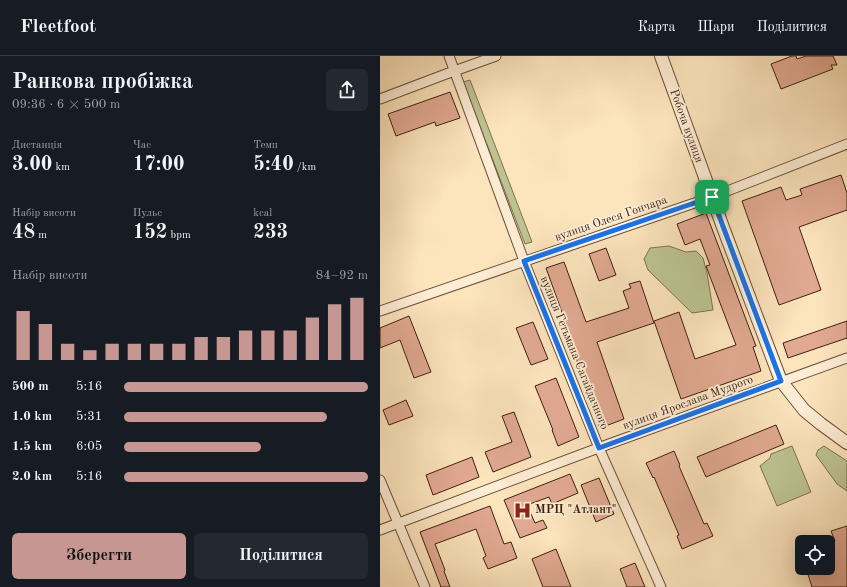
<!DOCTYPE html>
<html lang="uk">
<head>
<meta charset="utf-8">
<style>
  body { margin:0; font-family:"Old Standard TT",serif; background:#242831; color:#f1f3f6; height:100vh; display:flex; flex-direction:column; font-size:15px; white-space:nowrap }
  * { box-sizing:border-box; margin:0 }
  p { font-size:13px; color:#9ea1a6 }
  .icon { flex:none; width:22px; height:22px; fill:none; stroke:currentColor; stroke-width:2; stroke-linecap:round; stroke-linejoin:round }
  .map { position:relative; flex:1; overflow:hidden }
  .sheet { display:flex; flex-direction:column; background:#171b24; width:380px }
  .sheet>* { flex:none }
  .tools { position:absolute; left:415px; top:479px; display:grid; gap:8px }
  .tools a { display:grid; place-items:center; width:40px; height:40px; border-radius:6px; background:#171b24; box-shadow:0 4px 16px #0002; font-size:20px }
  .pin { position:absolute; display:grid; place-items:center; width:34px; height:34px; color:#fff; margin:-17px; border-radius:8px; box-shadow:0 2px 6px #0006 }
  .round { display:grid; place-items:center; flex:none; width:42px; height:42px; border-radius:6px; background:#242831 }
  .summary { display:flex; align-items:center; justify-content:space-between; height:68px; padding:0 12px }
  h1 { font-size:22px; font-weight:700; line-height:30px }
  .stats { display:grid; grid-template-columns:repeat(3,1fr); gap:6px; height:68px; padding:4px 12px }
  .stats div { display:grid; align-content:center }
  .stats b { font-size:20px; font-weight:700 }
  .stats small { font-size:11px; font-weight:400 }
  .stats p { font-size:11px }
  .chart { height:112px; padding:8px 12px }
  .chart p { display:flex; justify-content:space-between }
  .chart svg { width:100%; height:72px; margin-top:4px; stroke:#c59692; stroke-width:6 }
  .primary-button { display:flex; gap:8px; margin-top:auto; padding:8px 12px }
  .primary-button a { flex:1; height:46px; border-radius:6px; background:#c59692; color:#111; font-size:16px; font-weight:700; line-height:46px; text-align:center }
  .primary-button a+a { background:#242831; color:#f1f3f6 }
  ul { padding:0 12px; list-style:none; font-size:13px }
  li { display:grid; grid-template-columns:64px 48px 1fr; align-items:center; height:30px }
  li i { height:10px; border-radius:5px; background:#c59692 }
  header { display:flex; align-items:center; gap:24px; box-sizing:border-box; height:56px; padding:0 20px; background:#171b24; border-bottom:1px solid #363941 }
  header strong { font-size:19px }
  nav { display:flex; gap:22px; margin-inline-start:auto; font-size:14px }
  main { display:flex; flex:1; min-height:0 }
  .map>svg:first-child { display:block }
  .green { fill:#bdc492; stroke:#7e7250 }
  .building { fill:#e1a992; stroke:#401f0f }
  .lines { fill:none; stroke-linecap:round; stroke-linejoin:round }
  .minor-casing { stroke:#6f503a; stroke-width:11 }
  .tertiary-casing { stroke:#6f503a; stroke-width:14 }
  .minor { stroke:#fdedd4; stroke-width:9 }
  .tertiary { stroke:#fdedd4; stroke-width:12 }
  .route-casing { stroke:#fff; stroke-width:8 }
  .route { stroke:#1a73e8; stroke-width:5 }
  .labels { text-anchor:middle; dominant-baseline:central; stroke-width:3.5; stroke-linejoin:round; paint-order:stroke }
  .street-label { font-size:12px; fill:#401f0f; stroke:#fdedd4 }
  .poi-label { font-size:12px; font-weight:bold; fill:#401f0f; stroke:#fdedd4; text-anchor:start }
</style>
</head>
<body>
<header>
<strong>Fleetfoot</strong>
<nav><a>Карта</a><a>Шари</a><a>Поділитися</a></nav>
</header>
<main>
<section class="sheet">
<div class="summary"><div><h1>Ранкова пробіжка</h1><p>09:36 · 6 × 500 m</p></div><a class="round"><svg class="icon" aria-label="share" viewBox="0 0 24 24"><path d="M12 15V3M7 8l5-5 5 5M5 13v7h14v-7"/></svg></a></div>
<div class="stats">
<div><p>Дистанція</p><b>3.00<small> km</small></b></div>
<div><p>Час</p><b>17:00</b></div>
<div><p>Темп</p><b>5:40<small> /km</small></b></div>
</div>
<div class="stats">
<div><p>Набір висоти</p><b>48<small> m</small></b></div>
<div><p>Пульс</p><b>152<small> bpm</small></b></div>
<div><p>kcal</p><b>233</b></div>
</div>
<div class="chart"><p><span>Набір висоти</span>84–92 m</p>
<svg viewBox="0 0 160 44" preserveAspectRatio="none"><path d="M5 44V14M15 44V22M25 44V34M35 44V38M45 44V34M55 44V34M65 44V34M75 44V34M85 44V30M95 44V30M105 44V26M115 44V26M125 44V26M135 44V18M145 44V10M155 44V6"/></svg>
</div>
<ul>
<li><b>500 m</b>5:16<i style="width:100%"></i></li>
<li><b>1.0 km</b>5:31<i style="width:83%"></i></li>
<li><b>1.5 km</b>6:05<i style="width:56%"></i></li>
<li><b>2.0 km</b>5:16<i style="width:100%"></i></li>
</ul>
<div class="primary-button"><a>Зберегти</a><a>Поділитися</a></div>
</section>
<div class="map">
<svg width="467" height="531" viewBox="0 0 467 531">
  <rect width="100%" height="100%" fill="#fce4bd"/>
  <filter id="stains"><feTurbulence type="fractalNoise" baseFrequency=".005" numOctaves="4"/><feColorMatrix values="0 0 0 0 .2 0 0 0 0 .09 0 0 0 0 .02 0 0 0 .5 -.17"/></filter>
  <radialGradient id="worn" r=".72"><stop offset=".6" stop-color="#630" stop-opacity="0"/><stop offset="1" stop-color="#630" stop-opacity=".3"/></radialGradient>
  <path class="green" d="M90,24l62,162 -7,2 -62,-162z
    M289,190l17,6 10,-1 7,7 4,15 6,37 -21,3 -44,-43 -4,-11 6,-11z
    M412,390l19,46 -34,14 -17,-40 10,-8 1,-4z
    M444,390l23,15v30l-10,-7 -21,-29 2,-5z"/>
  <path class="building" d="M412,0h4l1,3 9,-3h27l4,9h-6l2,4 -52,20 -10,-25z
    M70,36l10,26 -24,8 -1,-4 -39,14 -8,-22z
    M461,119l6,18v17l-48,17 22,63 -42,15 -37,-104 39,-14 5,13 16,-5 -2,-6z
    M326,157l50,133 -3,1 8,24 -80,28 -27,-78 25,-9 16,47 41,-14 -30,-79 4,-1 -10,-26 -15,6 -8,-21z
    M226,192l10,27 -17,6 -10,-27z
    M184,206l22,60 43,-14 -6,-17 8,-3 -2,-4 11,-3 14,42 -57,19 27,77 -24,9 -34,-99h2l-22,-61z
    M29,260l22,56 -17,6 -14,-38 -20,8v-20z
    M467,265v17l-59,20 -5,-15z
    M153,266l15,37 -17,6 -15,-37z
    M176,322l23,59 -21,9 -6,-16h1l-18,-44z
    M26,344l7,16 -24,9 -6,-15z
    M134,356l17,45 -38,15 -8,-20 27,-10 -10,-26z
    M396,369l8,19 -78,33 -9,-20z
    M294,395l6,14 -1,1 25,58 3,-1 6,13 -31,13 -5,-13 2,-1 -25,-58 -1,1 -7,-15z
    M92,401l7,20 -46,18 -7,-20z
    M190,418l8,19 -26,11 -3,-7 -22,8 8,18 8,-3 4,8 -27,10 -16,-38z
    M219,422l15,36 -18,8 -15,-37z
    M110,450l14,38 7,-2 6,16 -29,11 -5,-11 3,-2 -10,-27 -41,15 10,26 -1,1 6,16h-9l-21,-55z
    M467,470v61h-35l-6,-19h22v-24l7,-3 -4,-10z
    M176,493l15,38h-28l-11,-28z
    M255,507l10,24h-18l-7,-18z"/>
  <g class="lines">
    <defs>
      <path id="minor" d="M69,0l75,205 75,187 62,139
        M0,43l66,-25 50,-18
        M0,255l332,-114 135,-53
        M0,424l45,107
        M0,474l229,-86 238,-86"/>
      <path id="tertiary" d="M281,0l63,174 57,151 23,29 17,14 26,19"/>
    </defs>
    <use href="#minor" class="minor-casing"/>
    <use href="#tertiary" class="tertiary-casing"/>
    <use href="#minor" class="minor"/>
    <use href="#tertiary" class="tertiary"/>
  </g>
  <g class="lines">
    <defs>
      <path id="route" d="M332,141l69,184 -182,67 -75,-187z"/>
    </defs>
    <use href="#route" class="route-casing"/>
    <use href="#route" class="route"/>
  </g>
  <defs>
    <symbol id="hospital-bare" viewBox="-9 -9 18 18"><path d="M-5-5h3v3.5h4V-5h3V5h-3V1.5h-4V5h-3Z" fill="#8f2418" stroke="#fdedd4" stroke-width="2.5" paint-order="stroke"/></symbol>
  </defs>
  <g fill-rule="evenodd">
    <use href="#hospital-bare" x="130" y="442" width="25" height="25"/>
  </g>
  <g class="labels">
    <g class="street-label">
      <text transform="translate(306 70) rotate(70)">Робоча вулиця</text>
      <text transform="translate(231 163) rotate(-19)">вулиця Олеся Гончара</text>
      <text transform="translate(194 297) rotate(68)">вулиця Гетьмана Сагайдачного</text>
      <text transform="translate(308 347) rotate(-20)">вулиця Ярослава Мудрого</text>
    </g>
    <g class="poi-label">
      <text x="155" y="454">МРЦ "Атлант"</text>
    </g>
  </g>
  <rect width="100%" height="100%" filter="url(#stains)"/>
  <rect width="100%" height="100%" fill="url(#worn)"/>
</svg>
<div class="tools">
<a><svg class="icon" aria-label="locate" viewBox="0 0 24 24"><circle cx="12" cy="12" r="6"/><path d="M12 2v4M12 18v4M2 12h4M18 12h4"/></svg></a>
</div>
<div class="pin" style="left:332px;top:141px;background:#1e9e55"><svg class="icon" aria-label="arrive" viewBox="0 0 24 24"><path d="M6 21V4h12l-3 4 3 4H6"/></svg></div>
</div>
</main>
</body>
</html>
